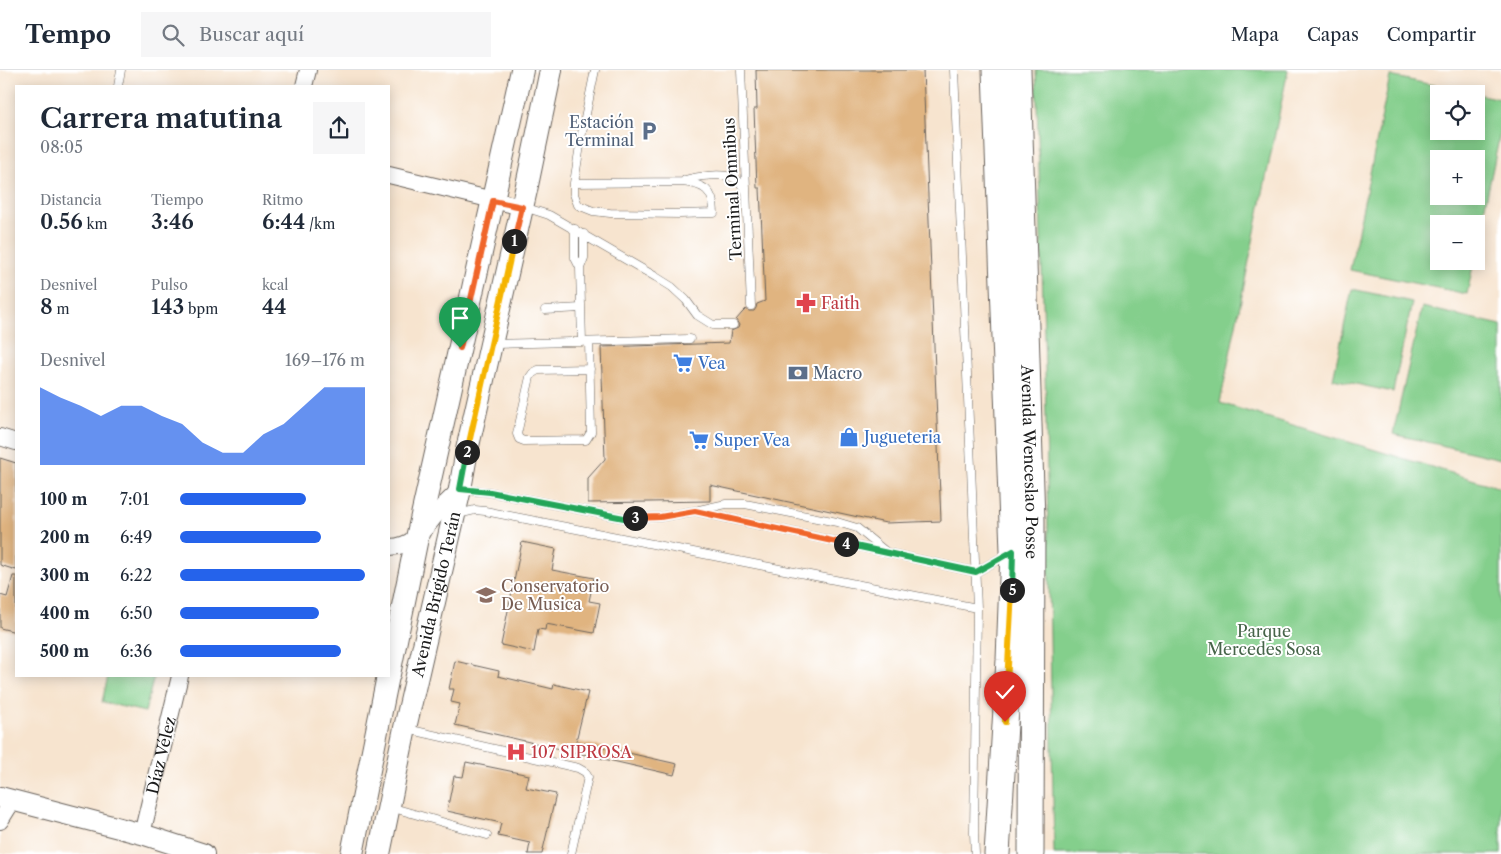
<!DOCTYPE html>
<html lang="es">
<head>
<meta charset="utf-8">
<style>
  body { margin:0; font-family:"Libre Caslon Text",serif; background:#f6f6f7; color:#1f2937; height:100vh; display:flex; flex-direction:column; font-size:19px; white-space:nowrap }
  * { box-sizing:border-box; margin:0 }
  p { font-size:16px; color:#747a83 }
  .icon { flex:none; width:28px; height:28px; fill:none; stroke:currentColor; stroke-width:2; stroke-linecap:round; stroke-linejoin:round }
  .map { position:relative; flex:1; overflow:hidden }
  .side { position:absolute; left:15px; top:15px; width:375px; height:592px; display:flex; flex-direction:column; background:#fff; border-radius:0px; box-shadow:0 2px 12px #0003 }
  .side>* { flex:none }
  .fabs { position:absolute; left:1430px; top:15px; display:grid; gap:10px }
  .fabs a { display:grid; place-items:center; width:55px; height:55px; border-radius:0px; background:#fff; box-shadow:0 2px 12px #0003; font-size:25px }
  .pin { position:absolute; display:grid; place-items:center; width:42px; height:42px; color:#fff; margin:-51px -21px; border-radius:50% 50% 50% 0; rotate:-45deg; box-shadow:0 0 5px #0007 }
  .pin .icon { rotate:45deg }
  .km { position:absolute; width:25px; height:25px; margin:-12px; border-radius:50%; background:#222; color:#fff; font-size:14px; line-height:25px; text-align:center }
  .round { display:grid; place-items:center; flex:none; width:52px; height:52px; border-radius:0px; background:#f6f6f7 }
  .summary { display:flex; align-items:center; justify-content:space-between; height:85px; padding:0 25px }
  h1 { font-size:28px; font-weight:600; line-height:38px }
  .metrics { display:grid; grid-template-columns:repeat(3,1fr); gap:8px; height:85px; padding:5px 25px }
  .metrics div { display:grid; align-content:center }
  .metrics b { font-size:21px; font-weight:600 }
  .metrics small { font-size:14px; font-weight:400 }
  .metrics p { font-size:14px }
  .chart { height:140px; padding:10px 25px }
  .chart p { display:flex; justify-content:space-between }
  .chart svg { width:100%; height:90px; margin-top:5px; fill:#2563eb; opacity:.7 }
  ul { padding:0 25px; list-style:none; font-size:16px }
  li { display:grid; grid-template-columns:80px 60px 1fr; align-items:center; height:38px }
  li i { height:12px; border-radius:6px; background:#2563eb }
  header { display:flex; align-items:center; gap:30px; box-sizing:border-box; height:70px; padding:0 25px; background:#fff; border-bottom:1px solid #e0e1e3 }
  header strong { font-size:24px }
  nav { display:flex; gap:28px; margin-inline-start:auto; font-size:18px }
  .search { width:350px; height:45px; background:#f6f6f7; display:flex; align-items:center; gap:12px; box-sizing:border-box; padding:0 18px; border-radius:0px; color:#747a83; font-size:19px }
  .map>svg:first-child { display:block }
  .green { fill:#84cf8c; stroke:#507654; fill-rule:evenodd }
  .building { fill:#e0b480 }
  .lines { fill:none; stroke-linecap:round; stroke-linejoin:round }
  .service-casing { stroke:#69625b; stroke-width:9 }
  .minor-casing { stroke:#69625b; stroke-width:18 }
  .tertiary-casing { stroke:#69625b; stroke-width:22 }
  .secondary-casing { stroke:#69625b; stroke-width:24 }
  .primary-casing { stroke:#69625b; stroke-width:27 }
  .service { stroke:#fff; stroke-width:8 }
  .minor { stroke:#fff; stroke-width:16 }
  .tertiary { stroke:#fff; stroke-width:20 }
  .secondary { stroke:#fff; stroke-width:22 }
  .primary { stroke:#fff; stroke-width:25 }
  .split-1-casing { stroke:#fff; stroke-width:10 }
  .split-2-casing { stroke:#fff; stroke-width:10 }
  .split-3-casing { stroke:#fff; stroke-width:10 }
  .split-4-casing { stroke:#fff; stroke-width:10 }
  .split-5-casing { stroke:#fff; stroke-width:10 }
  .split-6-casing { stroke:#fff; stroke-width:10 }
  .split-1 { stroke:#f0652b; stroke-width:6 }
  .split-2 { stroke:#f5b400; stroke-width:6 }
  .split-3 { stroke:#22a559; stroke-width:6 }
  .split-4 { stroke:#f0652b; stroke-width:6 }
  .split-5 { stroke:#22a559; stroke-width:6 }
  .split-6 { stroke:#f5b400; stroke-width:6 }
  .labels { text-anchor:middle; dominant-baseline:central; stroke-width:4; stroke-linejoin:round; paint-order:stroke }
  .service-label { font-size:16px; fill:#4e5e75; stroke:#fff; text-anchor:end }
  .street-label { font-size:16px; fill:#1c1c1c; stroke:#fff }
  .health-label { font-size:16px; fill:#be3a42; stroke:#fff; text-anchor:start }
  .shop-label { font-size:16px; fill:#366cbe; stroke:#fff; text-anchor:start }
  .education-label { font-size:16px; fill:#785e54; stroke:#fff; text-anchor:start }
  .park-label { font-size:16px; fill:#466449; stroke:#fff }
</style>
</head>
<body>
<header>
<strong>Tempo</strong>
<div class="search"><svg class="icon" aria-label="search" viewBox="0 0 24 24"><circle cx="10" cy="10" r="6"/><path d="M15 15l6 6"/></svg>Buscar aquí</div>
<nav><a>Mapa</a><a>Capas</a><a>Compartir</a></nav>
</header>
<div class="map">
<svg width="1501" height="784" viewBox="0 0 1501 784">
  <rect width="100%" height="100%" fill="#fff"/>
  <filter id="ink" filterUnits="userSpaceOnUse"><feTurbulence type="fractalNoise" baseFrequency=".02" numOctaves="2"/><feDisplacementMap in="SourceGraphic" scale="10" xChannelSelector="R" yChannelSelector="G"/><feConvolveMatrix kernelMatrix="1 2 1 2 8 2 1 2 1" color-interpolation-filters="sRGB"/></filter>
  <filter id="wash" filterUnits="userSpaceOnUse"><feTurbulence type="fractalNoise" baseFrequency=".0096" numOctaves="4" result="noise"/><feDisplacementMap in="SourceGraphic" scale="20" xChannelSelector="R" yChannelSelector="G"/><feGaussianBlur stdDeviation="1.12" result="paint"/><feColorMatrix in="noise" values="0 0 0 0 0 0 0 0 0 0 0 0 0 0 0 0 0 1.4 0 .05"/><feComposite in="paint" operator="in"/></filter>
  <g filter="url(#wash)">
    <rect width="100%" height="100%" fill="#f7e4cf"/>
    <path class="green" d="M1036,0h252l-68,333 281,85v366h-447l-9,-486z
      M1390,6l86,18h-37v37h37v-37l25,5v30l-25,120v-25h-37v37h35l-7,33 -117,-24zM1439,89h37v37h-37z
      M1352,219l60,13 -19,90 -60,-13z
      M1422,237l79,18v134l-108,-25z
      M108,606h46l-9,36 -43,-10z"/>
    <g id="blocks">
      <path class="building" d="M756,0h167l18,451 -55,2 -176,-38v16l-122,2v-25l17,-19 -4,-112 128,-4 2,-12 7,-3 1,-3 -3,-5 6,-7 4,-4 3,2h5l2,-3 1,-4 8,-3 -5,-113h-3l-3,-79h3z
        M0,388l16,5v107l-16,-5z
        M522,472l34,7 -4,21 42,8 -5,23 11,2 -6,30 -48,-9 -1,6 -7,-1 -4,23 -33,-7z
        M13,506h3v56l-16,-4v-33l7,2z
        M455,591l44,10 -1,5 55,13 1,-5 34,8 -12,49 101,23 -3,11 -219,-50 5,-21 -9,-2 3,-13h-5z
        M466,692l63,13 -3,13 30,6 -14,60h-14l2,-11 -32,-7 3,-13 -54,-12 7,-35 9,1z"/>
    </g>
  </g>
  <g filter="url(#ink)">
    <use href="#blocks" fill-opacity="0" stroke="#69625b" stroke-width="1"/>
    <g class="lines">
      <defs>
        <path id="service" d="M741,0l10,236
          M954,0l23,538 -3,225 1,21
          M118,16l3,-16
          M685,110c12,-4 38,-7 49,-2 5,3 8,7 11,12
          M574,113l108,-1c22,2 32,8 32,31l-34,1 -70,-1 -17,-2 -15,-6 -4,-11v-11l8,-50 13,-63
          M524,137l25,8 107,62 16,10 14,13 11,15 16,10h20
          M575,159v29l5,10 2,74
          M580,198l4,-10v-24
          M545,240l36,-2
          M589,272l2,90 -5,8 -62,1 -5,-2 -2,-5 13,-57 3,-4 5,-3 52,-1
          M494,274l196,-5
          M462,420l27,2 135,26 36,-1 35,-6 281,61 32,-18
          M699,440l27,-6h19l92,18 20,6 28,23
          M458,444l17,-4 10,1 492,97
          M407,659l171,39 7,4 3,5 -17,77
          M390,737l97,28"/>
        <g id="minor">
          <path d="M304,16l4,-16"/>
          <path d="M389,105l133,32"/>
          <path d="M0,367l16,5"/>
          <path d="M389,477c26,1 39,-23 54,-41 5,-5 11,-11 17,-16"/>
          <path d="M0,751l13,-21"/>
          <path id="s1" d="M142,764l38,-158"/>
        </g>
        <path id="tertiary" d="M0,727l142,37 62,20"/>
        <g id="secondary">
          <path d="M389,604l28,-136 105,-468"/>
          <path d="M352,784l36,-178"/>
          <path id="s2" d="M379,784l26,-126 55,-239 7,-39 59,-260 25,-120"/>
        </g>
        <g id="primary">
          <path d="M995,0l18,481 -4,109 -12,194"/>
          <path id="s3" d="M1018,0l14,451 -1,333"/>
        </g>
      </defs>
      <use href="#service" class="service-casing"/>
      <use href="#minor" class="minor-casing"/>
      <use href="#tertiary" class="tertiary-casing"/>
      <use href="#secondary" class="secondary-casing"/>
      <use href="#primary" class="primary-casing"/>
      <use href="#service" class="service"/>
      <use href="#minor" class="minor"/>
      <use href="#tertiary" class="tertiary"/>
      <use href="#secondary" class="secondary"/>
      <use href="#primary" class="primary"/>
    </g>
  </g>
  <g class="lines" filter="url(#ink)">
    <defs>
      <path id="split-1" d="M460,278l33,-147 29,6 -8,34"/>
      <path id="split-2" d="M467,382l47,-211"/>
      <path id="split-3" d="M467,382l-7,37 30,3 134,26h11"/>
      <path id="split-4" d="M635,448l25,-1 35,-6 151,33"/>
      <path id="split-5" d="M846,474l130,28 37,-21 -1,39"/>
      <path id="split-6" d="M1005,652l7,-132"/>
    </defs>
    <use href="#split-1" class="split-1-casing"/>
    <use href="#split-2" class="split-2-casing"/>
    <use href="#split-3" class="split-3-casing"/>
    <use href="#split-4" class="split-4-casing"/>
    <use href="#split-5" class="split-5-casing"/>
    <use href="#split-6" class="split-6-casing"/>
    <use href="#split-1" class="split-1"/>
    <use href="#split-2" class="split-2"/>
    <use href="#split-3" class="split-3"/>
    <use href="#split-4" class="split-4"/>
    <use href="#split-5" class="split-5"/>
    <use href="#split-6" class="split-6"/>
  </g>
  <defs>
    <symbol id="parking-bare" viewBox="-9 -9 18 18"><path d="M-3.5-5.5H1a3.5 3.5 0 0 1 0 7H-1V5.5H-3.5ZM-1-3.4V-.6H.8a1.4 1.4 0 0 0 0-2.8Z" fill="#5c6f8a" stroke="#fff" stroke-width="2.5" paint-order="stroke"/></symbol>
    <symbol id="pharmacy-bare" viewBox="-9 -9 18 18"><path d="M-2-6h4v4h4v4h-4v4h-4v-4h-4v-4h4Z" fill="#e0444e" stroke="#fff" stroke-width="2.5" paint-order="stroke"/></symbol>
    <symbol id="supermarket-bare" viewBox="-9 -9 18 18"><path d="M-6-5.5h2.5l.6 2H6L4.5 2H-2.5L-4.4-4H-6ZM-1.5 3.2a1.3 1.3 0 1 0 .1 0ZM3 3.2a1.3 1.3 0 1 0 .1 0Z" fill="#3f7fe0" stroke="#fff" stroke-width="2.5" paint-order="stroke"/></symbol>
    <symbol id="bank-bare" viewBox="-9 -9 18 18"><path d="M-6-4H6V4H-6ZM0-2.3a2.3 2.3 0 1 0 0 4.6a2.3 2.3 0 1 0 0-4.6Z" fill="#5c6f8a" stroke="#fff" stroke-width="2.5" paint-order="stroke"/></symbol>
    <symbol id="shop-bare" viewBox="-9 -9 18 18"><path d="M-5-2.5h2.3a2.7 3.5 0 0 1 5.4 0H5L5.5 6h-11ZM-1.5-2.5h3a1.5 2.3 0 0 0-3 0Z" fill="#3f7fe0" stroke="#fff" stroke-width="2.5" paint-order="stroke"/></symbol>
    <symbol id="university-bare" viewBox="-9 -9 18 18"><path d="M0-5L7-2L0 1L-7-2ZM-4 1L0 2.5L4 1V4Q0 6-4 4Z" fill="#8d6e63" stroke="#fff" stroke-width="2.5" paint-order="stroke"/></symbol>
    <symbol id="hospital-bare" viewBox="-9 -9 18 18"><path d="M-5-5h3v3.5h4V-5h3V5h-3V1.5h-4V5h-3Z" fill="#e0444e" stroke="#fff" stroke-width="2.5" paint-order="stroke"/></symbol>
  </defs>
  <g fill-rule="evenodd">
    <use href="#parking-bare" x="635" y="47" width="28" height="28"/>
    <use href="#pharmacy-bare" x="792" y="219" width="28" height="28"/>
    <use href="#supermarket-bare" x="669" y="279" width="28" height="28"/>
    <use href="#bank-bare" x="784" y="289" width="28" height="28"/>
    <use href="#shop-bare" x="835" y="353" width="28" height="28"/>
    <use href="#supermarket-bare" x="685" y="356" width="28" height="28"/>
    <use href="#university-bare" x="472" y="511" width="28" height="28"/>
    <use href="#hospital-bare" x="502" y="668" width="28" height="28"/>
  </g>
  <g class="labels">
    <g class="service-label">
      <text x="634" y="52">Estación<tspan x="634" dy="18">Terminal</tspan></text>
      <text x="813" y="303" text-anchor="start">Macro</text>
    </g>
    <g class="street-label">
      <text transform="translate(732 119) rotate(-93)">Terminal Omnibus</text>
      <text stroke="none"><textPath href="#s3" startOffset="392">Avenida Wenceslao Posse</textPath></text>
      <text stroke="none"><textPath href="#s2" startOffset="266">Avenida Brígido Terán</textPath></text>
      <text stroke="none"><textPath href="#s1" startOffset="81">Díaz Vélez</textPath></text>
    </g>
    <g class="health-label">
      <text x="821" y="233">Faith</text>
      <text x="531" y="682">107 SIPROSA</text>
    </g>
    <g class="shop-label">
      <text x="698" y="293">Vea</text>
      <text x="864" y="367">Jugueteria</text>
      <text x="714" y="370">Super Vea</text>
    </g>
    <g class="education-label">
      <text x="501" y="516">Conservatorio<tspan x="501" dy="18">De Musica</tspan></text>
    </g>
    <g class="park-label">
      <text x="1264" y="561">Parque<tspan x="1264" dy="18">Mercedes Sosa</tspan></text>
    </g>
  </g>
</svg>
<div class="fabs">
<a><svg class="icon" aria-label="locate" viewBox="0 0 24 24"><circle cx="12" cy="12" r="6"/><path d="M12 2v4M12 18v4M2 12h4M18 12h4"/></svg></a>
<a>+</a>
<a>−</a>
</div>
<div class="pin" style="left:460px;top:278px;background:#1e9e55"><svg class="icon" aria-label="arrive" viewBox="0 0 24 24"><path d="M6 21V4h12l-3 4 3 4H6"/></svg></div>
<div class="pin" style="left:1005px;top:652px;background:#d93025"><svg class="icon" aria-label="check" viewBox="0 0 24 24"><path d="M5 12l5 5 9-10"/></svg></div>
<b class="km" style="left:514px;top:171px">1</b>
<b class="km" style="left:467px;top:382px">2</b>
<b class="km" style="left:635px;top:448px">3</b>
<b class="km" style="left:846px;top:474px">4</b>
<b class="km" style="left:1012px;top:520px">5</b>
<section class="side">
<div class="summary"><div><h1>Carrera matutina</h1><p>08:05</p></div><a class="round"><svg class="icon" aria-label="share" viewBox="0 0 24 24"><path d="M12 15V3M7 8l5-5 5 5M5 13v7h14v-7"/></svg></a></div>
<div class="metrics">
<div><p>Distancia</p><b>0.56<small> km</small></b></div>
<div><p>Tiempo</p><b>3:46</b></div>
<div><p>Ritmo</p><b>6:44<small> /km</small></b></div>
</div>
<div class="metrics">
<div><p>Desnivel</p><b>8<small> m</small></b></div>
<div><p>Pulso</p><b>143<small> bpm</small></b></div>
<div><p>kcal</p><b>44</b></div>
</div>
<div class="chart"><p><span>Desnivel</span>169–176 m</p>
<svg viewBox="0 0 160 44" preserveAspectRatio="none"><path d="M0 44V6L10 11L20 15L30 20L40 15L50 15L60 20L70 24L80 33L90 38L100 38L110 29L120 24L130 15L140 6L150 6L160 6V44z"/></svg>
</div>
<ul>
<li><b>100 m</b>7:01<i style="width:68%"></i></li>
<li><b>200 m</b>6:49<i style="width:76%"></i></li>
<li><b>300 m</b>6:22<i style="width:100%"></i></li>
<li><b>400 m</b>6:50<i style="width:75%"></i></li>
<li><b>500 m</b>6:36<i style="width:87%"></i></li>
</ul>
</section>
</div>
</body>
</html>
